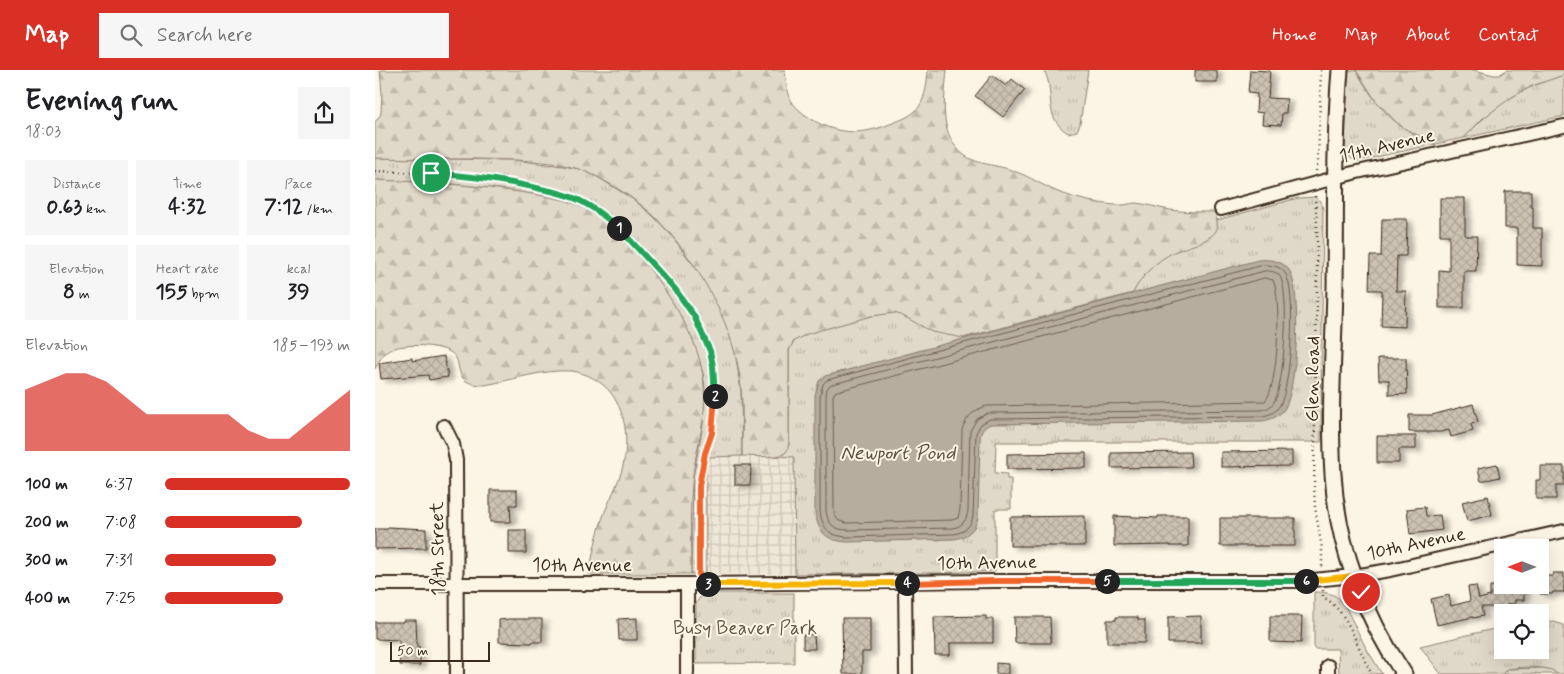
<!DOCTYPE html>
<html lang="en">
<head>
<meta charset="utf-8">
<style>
  body { margin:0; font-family:Mynerve,sans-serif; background:#f6f6f6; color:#202124; height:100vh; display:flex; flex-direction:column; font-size:19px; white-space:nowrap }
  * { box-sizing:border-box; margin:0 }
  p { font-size:16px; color:#757577 }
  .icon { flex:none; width:28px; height:28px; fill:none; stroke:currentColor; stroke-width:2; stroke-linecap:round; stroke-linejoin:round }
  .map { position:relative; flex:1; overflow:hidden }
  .sheet { display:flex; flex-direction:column; background:#fff; width:375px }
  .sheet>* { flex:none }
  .needle { width:32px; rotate:270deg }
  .tools { position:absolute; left:1119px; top:469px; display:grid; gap:10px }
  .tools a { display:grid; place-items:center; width:55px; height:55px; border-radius:0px; background:#fff; box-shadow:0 5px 20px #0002; font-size:25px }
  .scale { position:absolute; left:15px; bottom:12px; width:100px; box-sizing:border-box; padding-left:5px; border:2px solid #3b2a1e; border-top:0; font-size:14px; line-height:18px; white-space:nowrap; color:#3b2a1e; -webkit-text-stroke:4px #fcf5e5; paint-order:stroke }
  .pin { position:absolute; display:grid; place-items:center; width:42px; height:42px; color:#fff; margin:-21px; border:2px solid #fff; border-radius:50%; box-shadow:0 1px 5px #0007 }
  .km { position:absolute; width:25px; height:25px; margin:-12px; border-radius:50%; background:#222; color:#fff; font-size:14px; line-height:25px; text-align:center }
  .round { display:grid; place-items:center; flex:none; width:52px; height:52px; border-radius:0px; background:#f6f6f6 }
  .summary { display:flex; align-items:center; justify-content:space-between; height:85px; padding:0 25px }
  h1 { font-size:28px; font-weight:700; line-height:38px }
  .stats { display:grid; grid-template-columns:repeat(3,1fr); gap:8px; height:85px; padding:5px 25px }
  .stats div { display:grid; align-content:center; border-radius:0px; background:#f6f6f6; text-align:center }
  .stats b { font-size:21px; font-weight:700 }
  .stats small { font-size:14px; font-weight:400 }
  .stats p { font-size:14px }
  .chart { height:140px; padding:10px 25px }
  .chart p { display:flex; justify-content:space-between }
  .chart svg { width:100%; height:90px; margin-top:5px; fill:#d93025; opacity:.7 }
  ul { padding:0 25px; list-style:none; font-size:16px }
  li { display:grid; grid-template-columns:80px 60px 1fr; align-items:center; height:38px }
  li i { height:12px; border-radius:6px; background:#d93025 }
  header { display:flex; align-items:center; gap:30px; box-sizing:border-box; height:70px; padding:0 25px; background:#d93025; color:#fff }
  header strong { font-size:24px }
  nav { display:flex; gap:28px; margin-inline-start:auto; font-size:18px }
  .search { width:350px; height:45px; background:#f6f6f6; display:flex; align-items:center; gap:12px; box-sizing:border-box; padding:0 18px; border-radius:0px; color:#757577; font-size:19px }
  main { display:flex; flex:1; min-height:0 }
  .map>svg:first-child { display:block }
  .industrial { fill:url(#industrial-grid) }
  .grass { fill:url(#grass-tufts); stroke:#8e8173 }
  .forest { fill:url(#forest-firs); stroke:#8e8173 }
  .water { fill:#b7ad9e; stroke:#85796b }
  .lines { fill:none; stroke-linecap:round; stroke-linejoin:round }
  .shore { stroke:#6d5e51; stroke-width:1 }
  .building { fill:url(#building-cross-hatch); stroke:#3b2a1e; filter:url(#shadow) }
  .minor-casing { stroke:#3b2a1e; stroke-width:16 }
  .tertiary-casing { stroke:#3b2a1e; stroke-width:19 }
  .path { stroke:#3b2a1e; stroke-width:2.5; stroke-dasharray:1 4; stroke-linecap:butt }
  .minor { stroke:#fcf5e5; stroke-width:12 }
  .tertiary { stroke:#fcf5e5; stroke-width:15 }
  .split-1-casing { stroke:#fff; stroke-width:10 }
  .split-2-casing { stroke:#fff; stroke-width:10 }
  .split-3-casing { stroke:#fff; stroke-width:10 }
  .split-4-casing { stroke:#fff; stroke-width:10 }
  .split-5-casing { stroke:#fff; stroke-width:10 }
  .split-6-casing { stroke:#fff; stroke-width:10 }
  .split-7-casing { stroke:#fff; stroke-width:10 }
  .split-1 { stroke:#22a559; stroke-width:6 }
  .split-2 { stroke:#22a559; stroke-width:6 }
  .split-3 { stroke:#f0652b; stroke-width:6 }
  .split-4 { stroke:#f5b400; stroke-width:6 }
  .split-5 { stroke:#f0652b; stroke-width:6 }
  .split-6 { stroke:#22a559; stroke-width:6 }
  .split-7 { stroke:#f5b400; stroke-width:6 }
  .labels { text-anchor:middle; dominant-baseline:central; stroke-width:4; stroke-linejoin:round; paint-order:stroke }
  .street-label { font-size:19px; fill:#3b2a1e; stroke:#fcf5e5 }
  .park-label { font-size:19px; fill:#645648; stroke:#fcf5e5 }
  .water-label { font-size:20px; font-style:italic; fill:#605144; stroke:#fcf5e5 }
</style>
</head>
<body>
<header>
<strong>Map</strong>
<div class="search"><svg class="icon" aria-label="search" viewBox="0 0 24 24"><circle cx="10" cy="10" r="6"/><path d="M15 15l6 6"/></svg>Search here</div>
<nav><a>Home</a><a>Map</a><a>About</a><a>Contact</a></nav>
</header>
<main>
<section class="sheet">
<div class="summary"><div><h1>Evening run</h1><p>18:03</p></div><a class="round"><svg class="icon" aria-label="share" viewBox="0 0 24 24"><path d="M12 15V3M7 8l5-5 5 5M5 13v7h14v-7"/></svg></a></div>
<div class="stats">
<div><p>Distance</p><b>0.63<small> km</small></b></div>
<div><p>Time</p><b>4:32</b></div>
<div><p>Pace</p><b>7:12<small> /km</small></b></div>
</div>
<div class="stats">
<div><p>Elevation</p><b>8<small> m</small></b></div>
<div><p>Heart rate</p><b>155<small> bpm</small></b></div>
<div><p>kcal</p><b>39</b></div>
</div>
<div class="chart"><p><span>Elevation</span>185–193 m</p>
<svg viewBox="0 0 160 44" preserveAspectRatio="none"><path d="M0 44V14L10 10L20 6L30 6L40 10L50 18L60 26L70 26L80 26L90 26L100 26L110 34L120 38L130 38L140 30L150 22L160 14V44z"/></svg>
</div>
<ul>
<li><b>100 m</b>6:37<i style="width:100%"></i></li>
<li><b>200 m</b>7:08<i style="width:74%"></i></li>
<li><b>300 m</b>7:31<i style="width:60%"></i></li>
<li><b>400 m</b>7:25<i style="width:64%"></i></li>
</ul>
</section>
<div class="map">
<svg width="1189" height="604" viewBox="0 0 1189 604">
  <defs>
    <pattern id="industrial-grid" width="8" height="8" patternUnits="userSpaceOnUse" patternTransform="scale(1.25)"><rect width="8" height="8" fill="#eee6d6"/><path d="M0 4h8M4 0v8" fill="none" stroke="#cdc5b7"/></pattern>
    <pattern id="grass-tufts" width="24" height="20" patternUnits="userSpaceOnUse" patternTransform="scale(1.25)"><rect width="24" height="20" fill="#e0d8c8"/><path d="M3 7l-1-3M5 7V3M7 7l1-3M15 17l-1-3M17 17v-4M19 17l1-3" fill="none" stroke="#c1baab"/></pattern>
    <pattern id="forest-firs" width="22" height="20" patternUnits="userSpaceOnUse" patternTransform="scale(1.25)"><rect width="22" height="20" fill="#e0d8c8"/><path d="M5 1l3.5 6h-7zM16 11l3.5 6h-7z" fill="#c1baab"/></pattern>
    <pattern id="building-cross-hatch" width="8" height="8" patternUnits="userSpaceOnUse" patternTransform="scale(1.25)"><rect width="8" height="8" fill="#ccc2b3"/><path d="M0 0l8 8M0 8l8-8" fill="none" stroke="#b0a79a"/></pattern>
    <filter id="shadow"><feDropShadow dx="5.5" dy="3" stdDeviation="2.5" flood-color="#0004"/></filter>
  </defs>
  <rect width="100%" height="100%" fill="#fcf5e5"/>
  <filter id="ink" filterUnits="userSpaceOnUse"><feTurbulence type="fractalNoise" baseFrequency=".02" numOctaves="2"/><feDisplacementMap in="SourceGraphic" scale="10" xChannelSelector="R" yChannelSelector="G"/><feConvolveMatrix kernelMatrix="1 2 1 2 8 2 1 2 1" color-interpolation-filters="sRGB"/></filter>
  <g filter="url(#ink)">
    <path class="industrial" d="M419,264l1,240h-104v-210z"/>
    <path class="grass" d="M669,0h44l-8,54 -3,7 -9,2c-26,-16 -12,-40 -24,-63z
      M973,0h8c12,22 29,47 51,60 9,6 19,10 29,14l-78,17c-8,-1 -12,-6 -13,-14z
      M1189,5v41l-100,22c29,-32 58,-51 100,-63z
      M0,88l138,2 50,6 17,3 16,7 38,24 18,15 20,21 19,26 103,72 423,-114 81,-22 17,-1 6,4 2,8 -2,233h-325l-1,31 12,1v5h4v30h-16v62l-53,2 -147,1 -1,-117 -20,-1 10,-2 5,-9v-92l1,-6 4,-6 -59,10 6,40 1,65 -36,1v117h-15l2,-97 10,-52 2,-37 -2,-15 -12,-35 -19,-37 -94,-96 -24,-7 -47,-8 -63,-7 -69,-3z
      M939,522c12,0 20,1 29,10l22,44 17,28h-43l-1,-25h-24z
      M332,523h87v70l-98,1v-61l4,-6z
      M1165,550h7l17,5v49h-7c-11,-9 -39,-8 -52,-4l-2,4h-62l-21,-28 82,-19 1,23h37z"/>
    <path class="forest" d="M5,0h405c1,10 2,21 6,30 5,9 14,15 22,20 25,15 50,15 77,4 11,-4 22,-8 29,-17 7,-11 8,-25 9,-37h19c-2,26 -8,55 9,77 14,19 38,16 58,24 15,5 29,15 44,21 19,7 40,12 59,13 7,1 13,-2 19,-2 11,1 22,5 34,7 15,2 30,2 45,2 1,6 4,13 1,19 -7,11 -30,16 -42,21 -18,9 -32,23 -41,41l-170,45 -31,-6 -25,-14 -12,-5 -24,3 -64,18 -13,7 -5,9v86c0,5 0,12 -3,16 -5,7 -35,4 -44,4 0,-31 2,-63 -5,-94 -11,-52 -46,-109 -84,-147 -13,-12 -28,-22 -43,-31 -10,-6 -20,-11 -31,-15 -33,-10 -71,-9 -105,-10 -33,0 -66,0 -99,-1v-36l5,-6 1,-4 1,-19z
      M981,0h118l20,5h5l8,-5h57v5l-32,11 -20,11 -30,22 -18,19 -28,6 -21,-10 -16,-9 -23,-24z
      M0,110c51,2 101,5 151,13 17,3 36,5 52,12 34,15 68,56 88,87 18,27 36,60 38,94 3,33 -7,58 -11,89 -4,33 -2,67 -2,99h-102c3,-16 6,-32 11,-48 5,-18 15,-35 21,-53 8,-27 7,-57 -10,-80 -9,-12 -25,-20 -39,-22 -29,-2 -59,9 -87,14 -37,0 -19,-25 -35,-33 -12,-7 -45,-9 -58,-3 -9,3 -13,12 -17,20z
      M1168,598l9,2 5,4h-54l5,-5z"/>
    <path class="water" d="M883,190c11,-1 24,0 31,10 13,20 8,117 -4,138 -5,8 -14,12 -23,13l-271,3c-8,3 -10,7 -11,15l-2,79c-3,12 -11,19 -24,21l-106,3c-21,-1 -30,-9 -33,-30v-117l4,-14 6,-5z"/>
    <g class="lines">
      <path class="shore" d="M889,195c8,0 16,1 21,8 12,16 6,113 -5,132 -4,7 -10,10 -18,11l-272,3 -9,5 -5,9 -3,83c-2,11 -9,16 -19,18l-106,3c-18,-1 -25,-7 -28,-25v-116l3,-12 4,-4 137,-37z
        M890,201c5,0 10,0 14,4 12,13 5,112 -5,127 -3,5 -7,7 -13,8l-273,3 -11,6 -7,12 -2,79c-1,10 -5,16 -15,18l-105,2c-13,0 -20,-5 -22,-19v-115l1,-7 3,-4z
        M890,208l8,2c9,17 5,109 -8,121l-279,5c-12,4 -20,11 -24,24l-2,79 -2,9 -6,2 -104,3c-9,-1 -13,-3 -14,-13l-1,-114 2,-4z"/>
    </g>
    <path class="building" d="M820,0h22v12h-22z
      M875,0l20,1 -2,27 19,1 -1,14h-4l-1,12 -19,-1 1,-11 -7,-1 1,-18 -9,-1z
      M617,5l14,11 6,-7 13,11 -22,27 -28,-21z
      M1130,121h26v16h2v21h9v38l-25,-1v-37h-12z
      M1065,128h25v38h12l-1,35h-12v37h-25v-38l10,1v-36h-9z
      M1007,149h25l-1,37h-9l-1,35h10l-1,36 -24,-1 1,-36h-13l1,-34h11z
      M69,286l4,21 -19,3 -1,-5 -47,4 -2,-16 33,-5v3z
      M1003,288h28l1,36 -18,1v-15h-10z
      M1098,334l5,18 -7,2 2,7 -22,6 -2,-7 -8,2h-32v-17h23z
      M1002,366h39v13h-17v14h-22z
      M917,381v15l-71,1v-15z
      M815,382l1,15 -80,1v-15z
      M711,383v15l-79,1v-15z
      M1122,394l3,13 -19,4 -3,-13z
      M360,395h16l-1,20h-15z
      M1165,396h24v20h-8v13h-20v-19h4z
      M115,420h27v15h-7l1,17h-21z
      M1113,426l4,19 -25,6 -5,-19z
      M1050,437l1,9 14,-1 2,15 -32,4 -3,-25z
      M710,446v30h-75v-29z
      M739,446l44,2v-2h30v30h-18v-1l-56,1z
      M845,448h75v28h-75z
      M13,457l38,2v19l-51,1v-20h13z
      M134,460h17v23h-17z
      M1178,503h11v19h-11l-1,2h-12v-18h13z
      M1131,515h18v15h-9v4h-8v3h-26l2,9 -10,2v-1l-36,8 -6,-26 18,-4 2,11 19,-5 -2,-14 8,-1 3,13 11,-3v-10h16z
      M611,546v3h7v24h-43v12h-15l-1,-38z
      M826,546v27h-33v-26z
      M895,546h32l-1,27 -31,-1z
      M639,547h36l1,26h-36z
      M741,547h22v3h7v23h-38v-23h9z
      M262,548v22h-18l-1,-21z
      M467,548h28v34h-8v22h-19z
      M134,549h33v23h-10v1l-33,-1v-22z
      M29,550h12l1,27h3v18h-20l-1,-25 -24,-1v-17h29z
      M439,564l1,15h-12v-14z
      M621,593l12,1v10h-12z"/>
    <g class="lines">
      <defs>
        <path id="minor" d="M846,139l132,-36 211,-47
          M69,356l9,18 3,16 1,214
          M530,513l1,91
          M0,514h312l308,-3h308l51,-5 36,-6 174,-39
          M312,514v90
          M953,596v8"/>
        <path id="tertiary" d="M965,0c-6,71 -4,144 -5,215 -1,63 -6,126 -2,189 4,71 31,141 71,200"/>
      </defs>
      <use href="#minor" class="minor-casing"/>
      <use href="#tertiary" class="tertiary-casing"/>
      <path class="path" d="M0,101c56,2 110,4 165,17 17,4 34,8 49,18 29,18 52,44 74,70 26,28 49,63 51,102 2,18 2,36 -2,53 -3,15 -9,29 -11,44 -5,29 -2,67 -2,98
        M941,101l2,-9 3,-92
        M940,126l2,28v68l-3,194 1,21 7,42v19
        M948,520v7c28,16 33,51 49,77"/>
      <use href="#minor" class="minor"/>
      <use href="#tertiary" class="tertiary"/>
    </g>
  </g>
  <g class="lines" filter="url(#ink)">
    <defs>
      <path id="split-1" d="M56,103c38,3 74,7 110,16 11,2 23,5 33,9 17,7 31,19 45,30"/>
      <path id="split-2" d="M244,158l56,61 19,27 16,35 3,15 2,30"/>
      <path id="split-3" d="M333,514h-9v-98l6,-33 7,-20 3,-37"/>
      <path id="split-4" d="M333,514l199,-1"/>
      <path id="split-5" d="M532,513l88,-2h112"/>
      <path id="split-6" d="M732,511h199"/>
      <path id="split-7" d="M931,511l48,-5 7,16"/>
    </defs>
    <use href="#split-1" class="split-1-casing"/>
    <use href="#split-2" class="split-2-casing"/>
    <use href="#split-3" class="split-3-casing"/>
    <use href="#split-4" class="split-4-casing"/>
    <use href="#split-5" class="split-5-casing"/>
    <use href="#split-6" class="split-6-casing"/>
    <use href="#split-7" class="split-7-casing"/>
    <use href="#split-1" class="split-1"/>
    <use href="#split-2" class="split-2"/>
    <use href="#split-3" class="split-3"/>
    <use href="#split-4" class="split-4"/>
    <use href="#split-5" class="split-5"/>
    <use href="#split-6" class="split-6"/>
    <use href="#split-7" class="split-7"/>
  </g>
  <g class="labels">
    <g class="street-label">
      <text transform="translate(1012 76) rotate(-13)">11th Avenue</text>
      <text transform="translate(938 309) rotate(-89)">Glen Road</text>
      <text transform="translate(1041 474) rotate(-12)">10th Avenue</text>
      <text transform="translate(63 479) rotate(-91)">18th Street</text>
      <text transform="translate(612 493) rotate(-1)">10th Avenue</text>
      <text x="207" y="495">10th Avenue</text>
    </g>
    <g class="park-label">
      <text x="370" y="558">Busy Beaver Park</text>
    </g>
    <g class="water-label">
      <text x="523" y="383">Newport Pond</text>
    </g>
  </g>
</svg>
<div class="tools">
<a><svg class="needle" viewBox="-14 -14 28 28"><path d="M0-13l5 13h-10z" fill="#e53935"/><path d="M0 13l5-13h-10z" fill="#757577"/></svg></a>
<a><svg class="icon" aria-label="locate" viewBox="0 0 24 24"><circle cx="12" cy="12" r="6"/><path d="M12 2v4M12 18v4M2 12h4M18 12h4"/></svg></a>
</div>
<div class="scale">50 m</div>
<div class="pin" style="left:56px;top:103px;background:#1e9e55"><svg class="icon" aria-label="arrive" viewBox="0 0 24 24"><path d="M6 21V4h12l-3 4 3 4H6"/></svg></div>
<div class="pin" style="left:986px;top:522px;background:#d93025"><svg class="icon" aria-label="check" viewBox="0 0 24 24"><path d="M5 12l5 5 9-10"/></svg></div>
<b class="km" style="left:244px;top:158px">1</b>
<b class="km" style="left:340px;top:326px">2</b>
<b class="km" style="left:333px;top:514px">3</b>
<b class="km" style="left:532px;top:513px">4</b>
<b class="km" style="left:732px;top:511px">5</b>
<b class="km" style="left:931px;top:511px">6</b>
</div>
</main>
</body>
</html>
